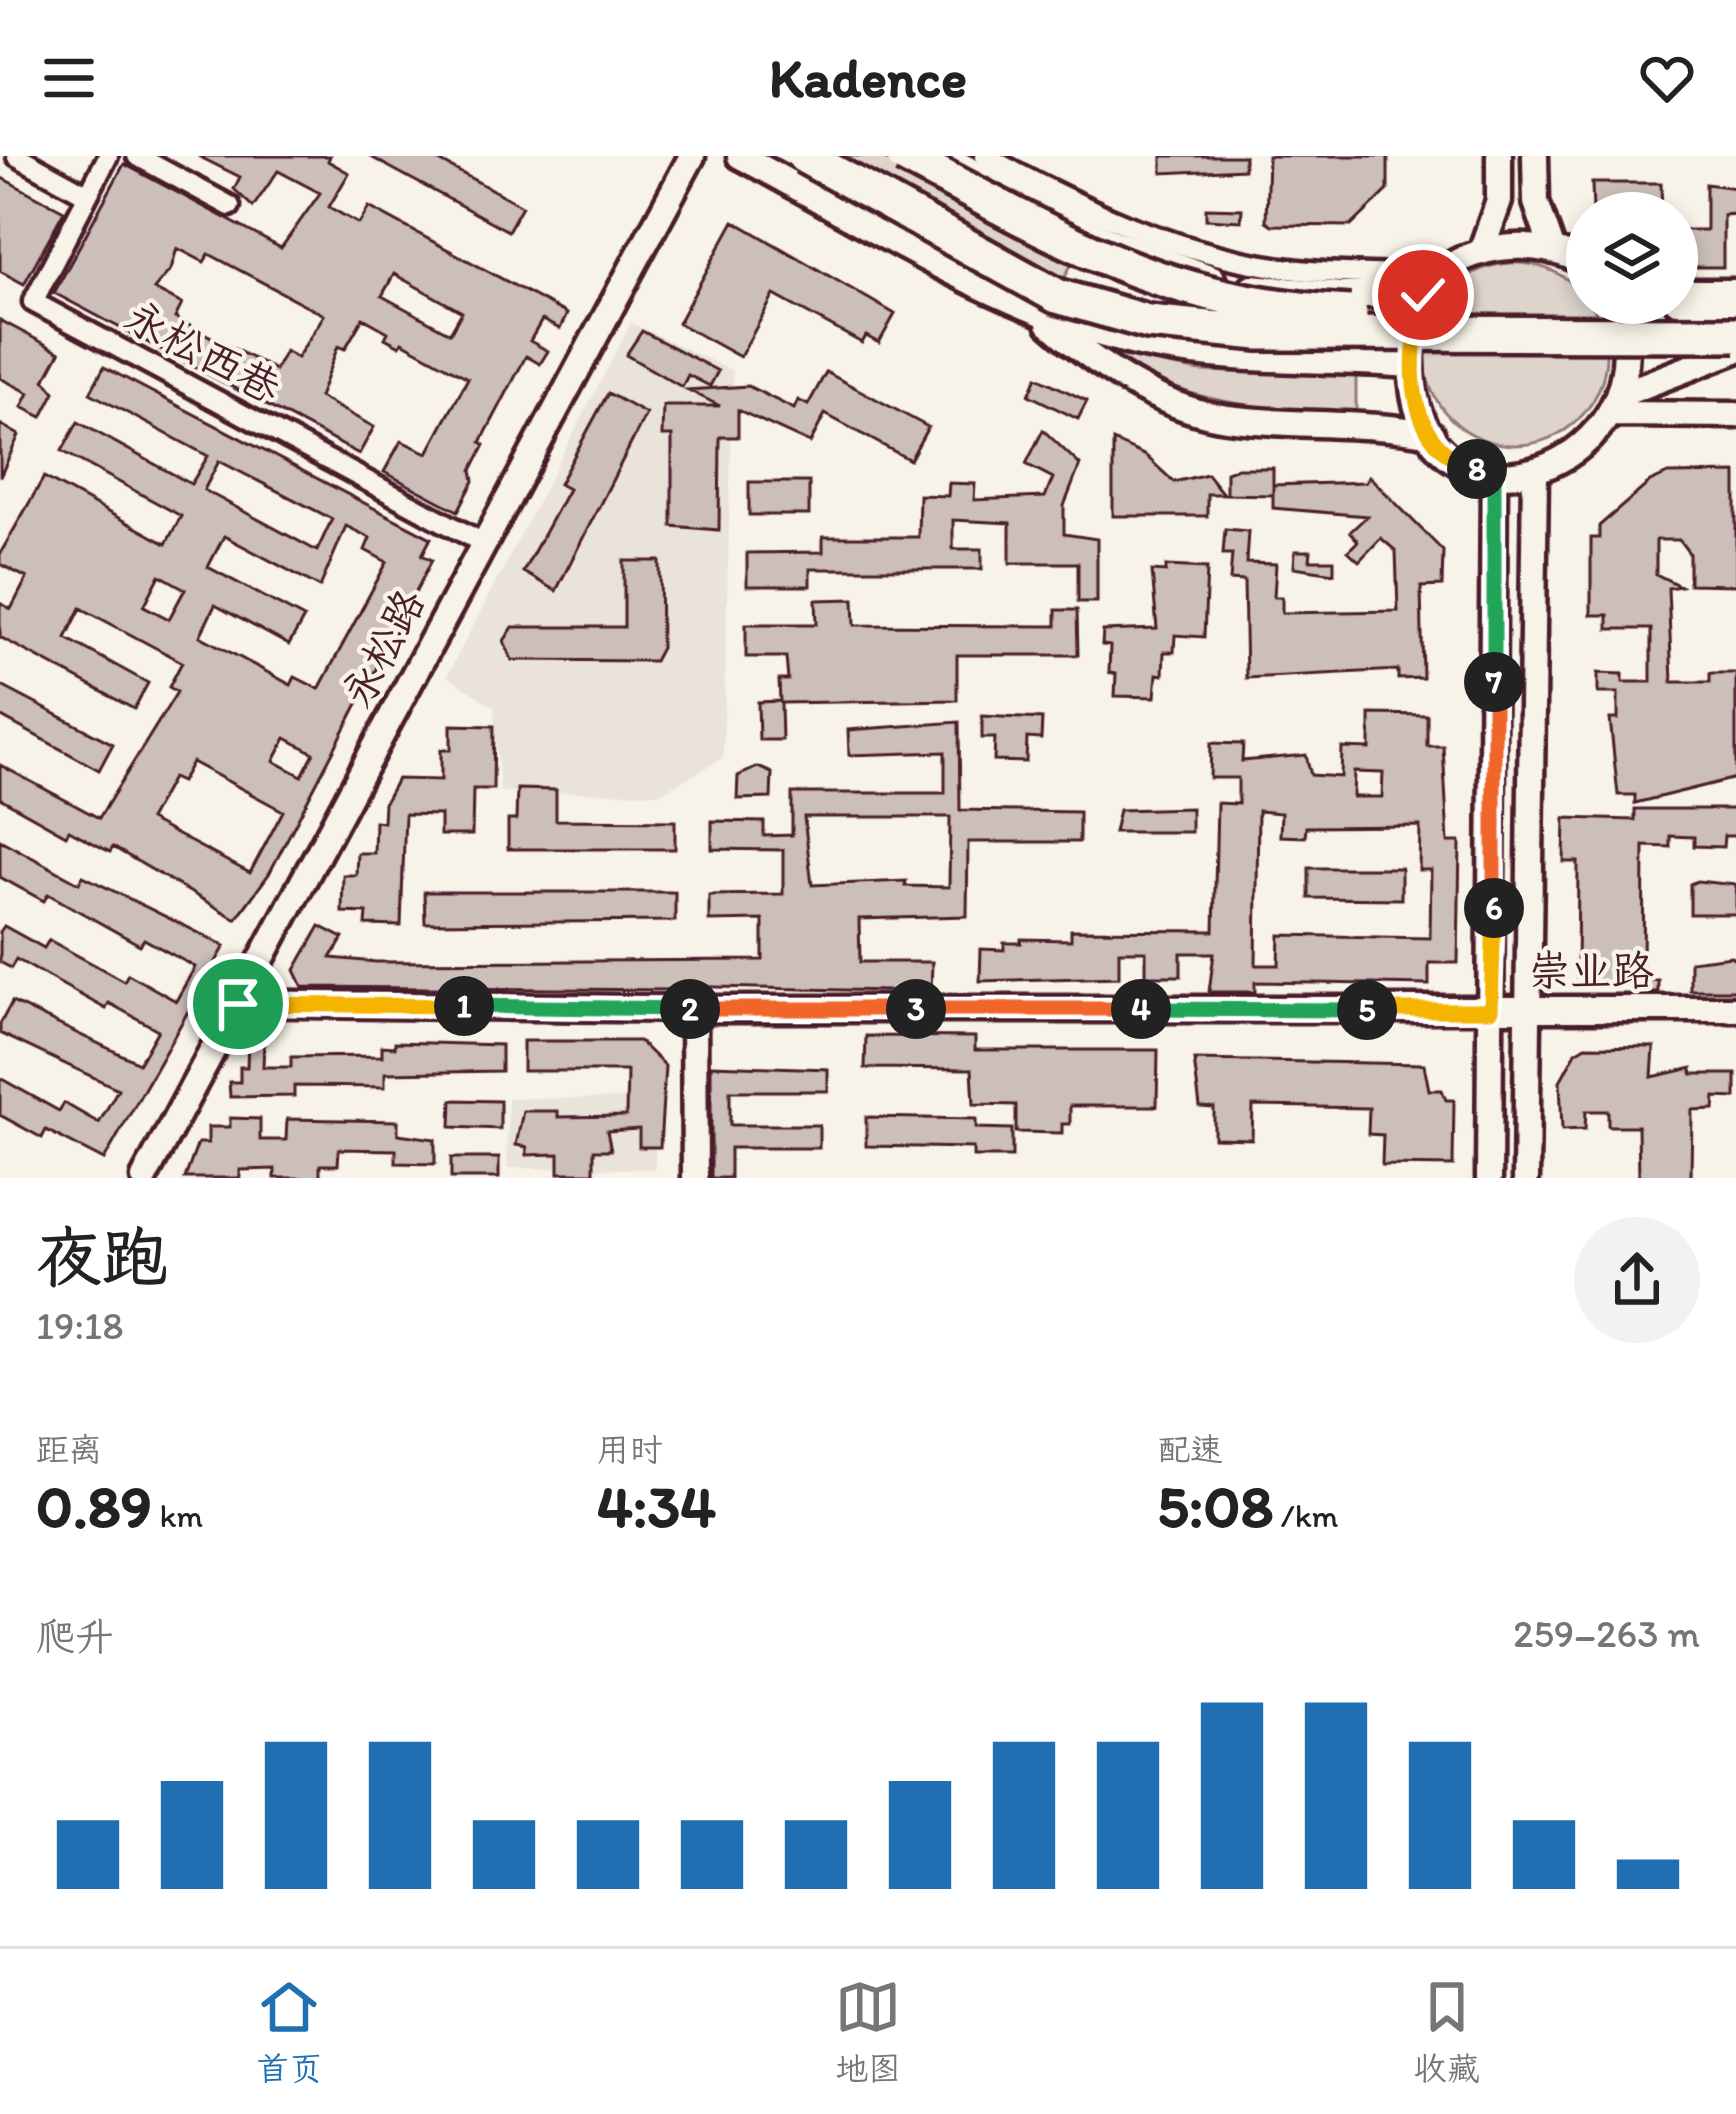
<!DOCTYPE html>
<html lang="zh">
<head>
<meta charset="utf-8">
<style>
  body { margin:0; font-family:Itim,"LXGW WenKai TC",sans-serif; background:#f2f2f2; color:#222; height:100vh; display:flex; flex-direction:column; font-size:45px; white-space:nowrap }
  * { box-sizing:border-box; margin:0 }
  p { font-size:39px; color:#767676 }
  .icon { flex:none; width:66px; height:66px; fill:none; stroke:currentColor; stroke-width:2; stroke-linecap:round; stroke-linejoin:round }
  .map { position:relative; height:1022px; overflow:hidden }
  .side { display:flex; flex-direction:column; background:#fff; flex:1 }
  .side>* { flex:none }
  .buttons { position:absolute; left:1566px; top:36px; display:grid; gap:24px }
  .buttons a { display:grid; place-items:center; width:132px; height:132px; border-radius:50%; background:#fff; box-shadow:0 6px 18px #0003; font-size:60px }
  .pin { position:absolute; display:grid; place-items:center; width:102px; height:102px; color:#fff; margin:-51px; border:6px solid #fff; border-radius:50%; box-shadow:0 3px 12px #0007 }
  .km { position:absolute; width:60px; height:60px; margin:-30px; border-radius:50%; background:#222; color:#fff; font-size:33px; line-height:60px; text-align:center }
  .round { display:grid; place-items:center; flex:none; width:126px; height:126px; border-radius:63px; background:#f2f2f2 }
  .headline { display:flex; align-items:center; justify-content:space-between; height:204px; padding:0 36px }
  h1 { font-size:66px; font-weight:700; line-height:90px }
  .metrics { display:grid; grid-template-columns:repeat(3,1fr); gap:18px; height:204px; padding:12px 36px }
  .metrics div { display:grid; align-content:center }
  .metrics b { font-size:60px; font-weight:700 }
  .metrics small { font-size:33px; font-weight:400 }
  .metrics p { font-size:33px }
  .chart { height:336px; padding:24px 36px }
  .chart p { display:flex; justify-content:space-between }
  .chart svg { width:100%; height:216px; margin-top:12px; stroke:#1f6fb2; stroke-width:6 }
  header { display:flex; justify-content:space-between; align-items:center; height:156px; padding:0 36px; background:#fff; font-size:54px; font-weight:700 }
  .tab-bar { display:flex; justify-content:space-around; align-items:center; height:168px; border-top:3px solid #e0e0e0; background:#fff; font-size:33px; color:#767676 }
  .tab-bar a { display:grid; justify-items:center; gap:6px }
  .tab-bar .selected { color:#1f6fb2 }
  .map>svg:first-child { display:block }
  .built { fill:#eae3da }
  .green { fill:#ded4cc; stroke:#947a7c; stroke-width:3 }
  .building { fill:#ccbfb9; stroke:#4a1f2b; stroke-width:3; fill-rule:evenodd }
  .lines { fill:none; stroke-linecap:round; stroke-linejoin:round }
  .street-casing { stroke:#4a1f2b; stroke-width:27 }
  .secondary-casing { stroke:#4a1f2b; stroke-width:33 }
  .street { stroke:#f7f3e8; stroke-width:18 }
  .secondary { stroke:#f7f3e8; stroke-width:24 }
  .highway-bridge-casing { stroke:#4a1f2b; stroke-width:42; stroke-linecap:butt }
  .highway-bridge { stroke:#f7f3e8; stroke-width:33 }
  .split-1-casing { stroke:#fff; stroke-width:24 }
  .split-2-casing { stroke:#fff; stroke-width:24 }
  .split-3-casing { stroke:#fff; stroke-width:24 }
  .split-4-casing { stroke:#fff; stroke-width:24 }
  .split-5-casing { stroke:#fff; stroke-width:24 }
  .split-6-casing { stroke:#fff; stroke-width:24 }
  .split-7-casing { stroke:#fff; stroke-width:24 }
  .split-8-casing { stroke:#fff; stroke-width:24 }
  .split-9-casing { stroke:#fff; stroke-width:24 }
  .split-1 { stroke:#f5b400; stroke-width:15 }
  .split-2 { stroke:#22a559; stroke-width:15 }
  .split-3 { stroke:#f0652b; stroke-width:15 }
  .split-4 { stroke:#f0652b; stroke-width:15 }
  .split-5 { stroke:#22a559; stroke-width:15 }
  .split-6 { stroke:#f5b400; stroke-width:15 }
  .split-7 { stroke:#f0652b; stroke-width:15 }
  .split-8 { stroke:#22a559; stroke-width:15 }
  .split-9 { stroke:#f5b400; stroke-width:15 }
  .labels { text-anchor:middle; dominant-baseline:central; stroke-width:9; stroke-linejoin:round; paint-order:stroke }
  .street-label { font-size:42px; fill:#4a1f2b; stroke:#f7f3e8 }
</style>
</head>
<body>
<header><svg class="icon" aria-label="menu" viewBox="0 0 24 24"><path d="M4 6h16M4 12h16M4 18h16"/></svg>Kadence<svg class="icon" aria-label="heart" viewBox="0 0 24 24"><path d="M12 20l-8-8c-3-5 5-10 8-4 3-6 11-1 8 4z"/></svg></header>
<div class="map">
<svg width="1736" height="1022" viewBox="0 0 1736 1022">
  <rect width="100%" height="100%" fill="#f7f3e8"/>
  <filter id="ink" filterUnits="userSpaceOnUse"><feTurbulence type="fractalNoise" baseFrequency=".00833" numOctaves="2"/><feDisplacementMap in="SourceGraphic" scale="24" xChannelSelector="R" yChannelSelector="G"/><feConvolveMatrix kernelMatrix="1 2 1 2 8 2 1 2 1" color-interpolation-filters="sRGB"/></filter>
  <g filter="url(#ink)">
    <path class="built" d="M631,167l102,48 -10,387 -63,35 -160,-1 -6,-85 -47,-31z
      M508,942l148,1 -1,70 -148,-1z"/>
    <path class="green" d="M814,0h65l194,105 -11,22z
      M1424 198a91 91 0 1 1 182 0a91 91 0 1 1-182 0Z
      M1100,196l100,19 156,5v35c-102,-2 -167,-5 -256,-59z"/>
    <path class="building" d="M198,0h132l-2,5 21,12 -20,34 30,17 10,-17 198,107 -7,15 -18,-9 -12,21 18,10 -8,13 -14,-8 -45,86 4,3 -13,25 2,11 -16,30 -74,-39 17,-31 27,12 40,-75 -66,-36 -2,4 -15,-8 3,-6 -25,-14 -18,31 -7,-3 -19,51 55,30 -15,27 -305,-161 70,-129 157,84 39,-55 -42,-22 -25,36 -19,-18 6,-12zM177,92l27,14 5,-8 115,61 -27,43 -12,-7 -10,19 -100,-52 7,-14 -28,-15 17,-20zM394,118l68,38 -12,21 -68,-37z
      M369,0h61l92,50 -14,25z
      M1162,0h82v13l-82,4z
      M1268,0h120v34l-37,36 -79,-1 -6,-4z
      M0,21l64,34 -40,73 -24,-13z
      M1592,27h69l1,30h-69z
      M1706,28l30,4v26l-13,1v52h-46v-37h29z
      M1206,52l36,1 -1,12 -35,-2z
      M734,65l161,93 -16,29 -13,-7 -4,7 -88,-48 -34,62 -62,-34z
      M0,164l60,32 -15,28 10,12 -13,25 -20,-10 7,-14 -29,-15z
      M642,175l76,40 -8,15 -22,-11 -6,12 -56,-32z
      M104,211l327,171 -9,17 10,5 -46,90 -117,224 -33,45 -123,-72 -3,5 -41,-22 -3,5 -66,-37v-33l99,53 78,-126 -8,-5 13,-25 -101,-54 -15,30 82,45 -14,26 -134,-72v-34l11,6 16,-31 -27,-14v-10l44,-77 122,67 15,-28 -119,-65 16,-29 113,62 17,-28 -118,-63zM219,305l113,58 -15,32 -113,-61zM346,370l24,12 -5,12 22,12 -68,127 -24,-12 -4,8 -91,-49 15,-31 74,40 15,-27 -96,-51 16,-31 96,51zM160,419l25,14 -16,30 -25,-13zM286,582l28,15 -12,23 -28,-15zM192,606l91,49 -33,62 -101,-53 23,-42 9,4z
      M826,216l102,55 -18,33 -85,-46 -15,29 -72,-33v27h-18l-1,93 -47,-4v-90h-10l1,-30h57l-32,-16 60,-4 46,23 4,-9 10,5z
      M1037,221l50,24 -9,18 -49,-24z
      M608,237l38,21 -90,177 -33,-19 45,-83 -9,-5z
      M0,268l19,11 -19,42z
      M1043,274l37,35 -16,41v28l33,5v63h-19v-39h-68v-40l-57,-3v29h29v20h-172v17h-63v-33l76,-1v-15h95l1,-42 29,1 1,-13 26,1 -1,16 71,-3 8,-19 -27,-14z
      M1113,285l33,15 28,26 33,-8 16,20h-16v22h-94z
      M1237,312h36v27l-47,-1v-22z
      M1736,317v112l-47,-1v-31l-10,-13h-23v34l24,12 -12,2 4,94h38v-9h26v105l-101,25v-8h-17l-8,-76h8v-26h-20v-20l25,1v8h28v-53h-43v-14h-17v-77h8v-12l51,-44 18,-8z
      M1369,320l74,75 -1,35 -21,1 2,91 -25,1v-9l-152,8 -2,-97 -14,-1 2,-26h-9l2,-25 23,2 -2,32 30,1 -2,33h8v16l116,-2 -2,-60 -15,-13 -22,23 -11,-10 10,-10 -8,-9 17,-16 -94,-8v-23l92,-3z
      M749,326h60v33h-60z
      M1295,395h16l-1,9h24v13l-40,-6z
      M624,405h36l1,87 -7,13 -142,-1 -8,-19 9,-14h111z
      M1166,410l41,2 -3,69 -29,-2 -1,17h-10l-1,23 -6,-1 -2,23 -40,-1 1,-22 -7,-1 1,-27 -8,-1 1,-14 54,-2 -5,-58 14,1z
      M854,443l1,26 201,1v-16h21l1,45h-121v45l-176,3 1,37h-23l-1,-38 22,-1 -1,-21h9l-2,-23h-40v-33h71l-1,-24z
      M0,529l113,59 -14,26 -99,-54z
      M1370,558l57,1v31h16l5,96h12l-2,121h-29v22l-174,-3v10h-46l5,-39h-33v23h-35v-25h-27v26l-139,4 1,-32 23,1v-7h17v-4l50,1v-10l143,1 3,-128 21,1v-26h-28l1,-35 32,1 -1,17 64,-6 5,20 30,2 1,-29 28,1zM1354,616l29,1 -1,24h-29zM1258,655l23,2 -1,23 25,1 1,-10 114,-1 -1,44h12l-1,68 -150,-3 -1,30h-23z
      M982,560l60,3 -1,20 -14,-1 -1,24 -32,-1 1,-23h-13z
      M959,566l1,88 119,2v30h-111l-1,74 -108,3 1,43h72l-1,30 -256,-6v4l-372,-3 -8,-17 25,-44 23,12 -12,20 45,4 387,-2v-40l-54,1v-26l74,-1v-44l-71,-1v-28l52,1v14l28,-1v-42h153v-41l-96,3 -1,-25zM804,661h146l-1,70 -44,-1 1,-5 -94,4z
      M451,569l43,1 -1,63h-20l-1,46h-32v-20l-35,-1 -4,112 -35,-1 1,-12 -25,-1 1,-37h13l1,-22h17l1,-32 8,1 1,-19 13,-24 44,1v-30h10z
      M758,611l14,6 -1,25 -34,1 1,-23z
      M517,633l39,1v30l119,1v28h-167v-29h8z
      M1191,652v24h-77l5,-22z
      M1635,653h101v27h-12l-1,11 -29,-1v-9l-24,-1v11l-26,-1 -1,134h15v12h-20l1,-8 -62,-5 1,-117h-14l1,-44 70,2z
      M0,684l79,43 4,-7 142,70 -121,214 -58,-30 -4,8 -42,-23v-37l59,33 5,-8 35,20 19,-34 -118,-56v-9l12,-22 127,61 19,-33 -49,-27 -3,6 -90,-50 -5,9 -11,-6v-30l4,-6 40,22 5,-8 75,41 4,-7 48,27 19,-34 -51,-28 -4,6 -92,-51 -4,7 -44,-24z
      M1309,712h92v31l-92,-1z
      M1697,725l39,4v29h-46v-30z
      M424,736h251v29l-250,2z
      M1731,800l5,4v30h-46v-29z
      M866,880l109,1v13h183l-1,56h-87v18h-8v9l-46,-1v-27l-42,-1 -2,-35 -107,-1z
      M248,883h16l-1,28h28v-10l91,-1v-10l13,1v-5l106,3v26l-116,2v14l-91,-1v10l-64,1 -1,-15h11v-15h7z
      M523,885h116l26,25 -5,81h-21v-18l-32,2 4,19h-17v23h-35v-19l-32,1v-8l-11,-2 7,-34h35v6l68,-1 1,-45h-104z
      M1654,891l-2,30 40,-9v6h44v24l-21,-1 -1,12 -22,1 -1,68h-52l-1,-52h-30v-15h-22l-1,18 -23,1 -2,-49 16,-29 10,-6z
      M1194,904l230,4 5,26h13l4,10h8l-1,66 -71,-1 1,-30 -15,-1 1,-26 -116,-2 -1,33 -38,-1v-30l-14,-1z
      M711,909l117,4v22h-98v34h89v23h-89v30h-19z
      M452,944l48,1v28l-49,-2z
      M866,961l110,2v9l36,1v28h-39v-9l-107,-2z
      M230,962l30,1v21h26l1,-21 111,2v13l37,5v25l-39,-1v-13l-57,-1 -1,16h-18v13h-45v-9l-35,1v8h-55l13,-35h10v-16h22z
      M451,1002h48v20h-48z"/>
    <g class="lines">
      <defs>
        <path id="street" d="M17,0l71,39
          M108,0l-75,146 450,241
          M137,0l93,50
          M985,0c100,54 199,102 314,114 46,5 94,4 140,6
          M1677,133h59"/>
        <path id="secondary" d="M740,0c129,68 269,163 414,191 84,16 170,11 255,18
          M942,0l168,85 102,37
          M1535,0l1,46 17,49
          M1482,93l17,-48v-45
          M1587,110c-44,-33 -137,-24 -164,29 -14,28 -14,69 -9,99 23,131 198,89 211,-29 2,-23 1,-42 -10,-62
          M1252,131l89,8h82
          M1677,145l59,1
          M1049,167c49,43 113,86 178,95 69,9 136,3 204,16
          M1622,238l114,-44
          M1611,258l125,1
          M222,847l472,6h1042
          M694,853l1,169
          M144,1022l548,-1022
          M1489,1022l5,-703
          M1526,1022l9,-706"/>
      </defs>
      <use href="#street" class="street-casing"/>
      <use href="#secondary" class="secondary-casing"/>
      <use href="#street" class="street"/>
      <use href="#secondary" class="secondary"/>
      <defs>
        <path id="highway-bridge" d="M804,0l253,140 91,26 111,11 477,1
          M904,0c160,84 259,148 446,157"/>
      </defs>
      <use href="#highway-bridge" class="highway-bridge-casing"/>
      <use href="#highway-bridge" class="highway-bridge"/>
    </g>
  </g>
  <g class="lines" filter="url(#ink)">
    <defs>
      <path id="split-1" d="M238,848l226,2"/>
      <path id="split-2" d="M464,850l226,3"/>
      <path id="split-3" d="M690,853h226"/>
      <path id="split-4" d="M916,853h225"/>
      <path id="split-5" d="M1141,853l226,1"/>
      <path id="split-6" d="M1367,854h124l3,-102"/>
      <path id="split-7" d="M1494,752v-226"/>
      <path id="split-8" d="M1477,313l17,6v207"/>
      <path id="split-9" d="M1423,139c-15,62 -23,149 54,174"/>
    </defs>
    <use href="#split-1" class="split-1-casing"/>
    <use href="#split-2" class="split-2-casing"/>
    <use href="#split-3" class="split-3-casing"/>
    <use href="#split-4" class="split-4-casing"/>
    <use href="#split-5" class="split-5-casing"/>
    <use href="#split-6" class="split-6-casing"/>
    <use href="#split-7" class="split-7-casing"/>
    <use href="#split-8" class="split-8-casing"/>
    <use href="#split-9" class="split-9-casing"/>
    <use href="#split-1" class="split-1"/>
    <use href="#split-2" class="split-2"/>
    <use href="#split-3" class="split-3"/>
    <use href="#split-4" class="split-4"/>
    <use href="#split-5" class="split-5"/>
    <use href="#split-6" class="split-6"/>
    <use href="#split-7" class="split-7"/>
    <use href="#split-8" class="split-8"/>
    <use href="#split-9" class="split-9"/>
  </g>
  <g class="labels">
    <g class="street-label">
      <text transform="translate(203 196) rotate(28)">永松西巷</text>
      <text transform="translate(383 492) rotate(-62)">永松路</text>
      <text x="1591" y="814">崇业路</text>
    </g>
  </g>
</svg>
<div class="buttons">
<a><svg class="icon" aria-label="layers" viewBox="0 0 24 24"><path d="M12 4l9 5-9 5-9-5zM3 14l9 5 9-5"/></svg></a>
</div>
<div class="pin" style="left:238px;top:848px;background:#1e9e55"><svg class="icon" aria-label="arrive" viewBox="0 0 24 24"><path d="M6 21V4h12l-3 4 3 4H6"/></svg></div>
<div class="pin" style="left:1423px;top:139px;background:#d93025"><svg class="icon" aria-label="check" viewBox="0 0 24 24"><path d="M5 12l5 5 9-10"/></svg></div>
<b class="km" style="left:464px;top:850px">1</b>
<b class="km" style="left:690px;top:853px">2</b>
<b class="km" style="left:916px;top:853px">3</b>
<b class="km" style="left:1141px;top:853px">4</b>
<b class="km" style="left:1367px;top:854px">5</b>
<b class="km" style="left:1494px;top:752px">6</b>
<b class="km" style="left:1494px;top:526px">7</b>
<b class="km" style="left:1477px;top:313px">8</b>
</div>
<section class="side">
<div class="headline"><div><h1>夜跑</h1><p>19:18</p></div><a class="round"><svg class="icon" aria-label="share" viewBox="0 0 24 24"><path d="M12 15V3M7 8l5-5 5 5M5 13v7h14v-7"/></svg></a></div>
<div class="metrics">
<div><p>距离</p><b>0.89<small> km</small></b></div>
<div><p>用时</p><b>4:34</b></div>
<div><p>配速</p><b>5:08<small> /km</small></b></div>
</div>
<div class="chart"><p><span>爬升</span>259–263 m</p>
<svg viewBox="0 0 160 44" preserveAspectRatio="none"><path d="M5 44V30M15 44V22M25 44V14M35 44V14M45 44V30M55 44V30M65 44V30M75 44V30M85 44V22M95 44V14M105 44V14M115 44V6M125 44V6M135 44V14M145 44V30M155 44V38"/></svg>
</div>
</section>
<nav class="tab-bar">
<a class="selected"><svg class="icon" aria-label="home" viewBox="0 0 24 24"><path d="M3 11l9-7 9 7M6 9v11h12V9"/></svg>首页</a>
<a><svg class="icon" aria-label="map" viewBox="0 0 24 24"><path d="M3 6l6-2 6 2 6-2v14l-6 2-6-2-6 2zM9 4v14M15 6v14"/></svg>地图</a>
<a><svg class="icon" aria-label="saved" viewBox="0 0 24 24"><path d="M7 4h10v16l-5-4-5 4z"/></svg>收藏</a>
</nav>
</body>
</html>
